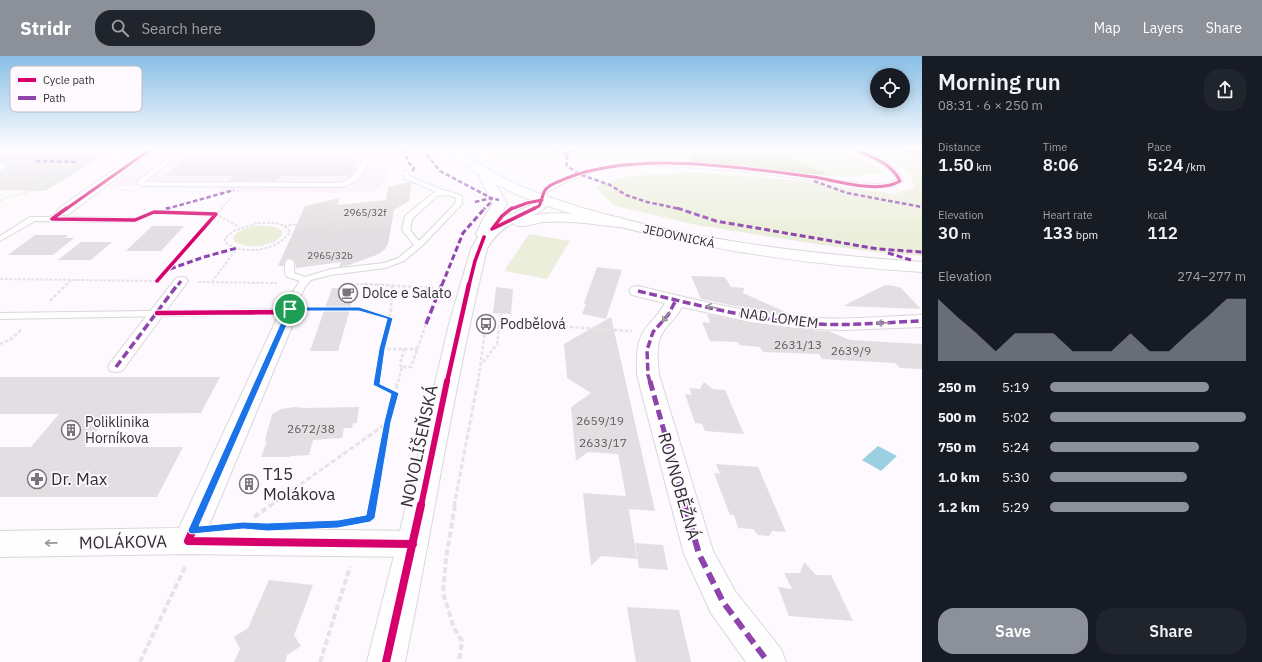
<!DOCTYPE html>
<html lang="en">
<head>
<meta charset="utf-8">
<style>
  body { margin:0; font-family:"IBM Plex Sans",sans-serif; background:#20242c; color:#f1f3f6; height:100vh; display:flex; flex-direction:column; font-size:15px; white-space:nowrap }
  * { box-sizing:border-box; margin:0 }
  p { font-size:13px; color:#9ea1a6 }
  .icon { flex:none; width:22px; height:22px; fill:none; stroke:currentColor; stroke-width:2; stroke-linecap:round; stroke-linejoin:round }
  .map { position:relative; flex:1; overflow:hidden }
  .side { display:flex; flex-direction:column; background:#171b24; width:340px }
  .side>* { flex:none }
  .tools { position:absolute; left:870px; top:12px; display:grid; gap:8px }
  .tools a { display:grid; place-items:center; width:40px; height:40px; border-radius:50%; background:#171b24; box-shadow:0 2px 10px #0003; font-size:20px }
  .pin { position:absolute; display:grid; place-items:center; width:34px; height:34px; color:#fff; margin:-17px; border:2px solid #fff; border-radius:50%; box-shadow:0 1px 4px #0007 }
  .round { display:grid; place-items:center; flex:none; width:42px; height:42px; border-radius:16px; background:#20242c }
  .summary { display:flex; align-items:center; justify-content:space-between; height:68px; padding:0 16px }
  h1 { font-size:22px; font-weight:600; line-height:30px }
  .metrics { display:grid; grid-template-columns:repeat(3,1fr); gap:6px; height:68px; padding:4px 16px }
  .metrics div { display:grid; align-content:center }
  .metrics b { font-size:17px; font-weight:600 }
  .metrics small { font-size:11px; font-weight:400 }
  .metrics p { font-size:11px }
  .chart { height:112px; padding:8px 16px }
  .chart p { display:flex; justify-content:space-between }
  .chart svg { width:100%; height:72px; margin-top:4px; fill:#8c9099; opacity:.7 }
  .cta { display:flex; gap:8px; margin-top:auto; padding:8px 16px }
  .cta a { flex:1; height:46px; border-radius:16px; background:#8c9099; color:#fff; font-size:16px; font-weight:600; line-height:46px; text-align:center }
  .cta a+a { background:#20242c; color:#f1f3f6 }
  ul { padding:0 16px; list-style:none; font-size:13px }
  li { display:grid; grid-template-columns:64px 48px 1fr; align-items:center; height:30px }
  li i { height:10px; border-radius:5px; background:#8c9099 }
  header { display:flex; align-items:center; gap:24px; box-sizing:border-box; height:56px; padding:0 20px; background:#8c9099; color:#fff }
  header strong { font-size:19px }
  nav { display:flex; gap:22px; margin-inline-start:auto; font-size:14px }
  .search { width:280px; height:36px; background:#20242c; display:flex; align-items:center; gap:10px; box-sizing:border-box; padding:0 14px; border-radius:16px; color:#9ea1a6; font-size:15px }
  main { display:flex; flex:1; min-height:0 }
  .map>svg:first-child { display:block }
  .education { fill:#f9edf8 }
  .green { fill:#ebeeda }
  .forest { fill:#d3d7b7 }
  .water { fill:#9bd0e3 }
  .building { fill:#e2dee1 }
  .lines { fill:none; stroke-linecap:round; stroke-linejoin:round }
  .service-casing { stroke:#dad7da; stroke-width:2 }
  .pedestrian-casing { stroke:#dad7da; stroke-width:2 }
  .minor-casing { stroke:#dad7da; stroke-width:2 }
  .tertiary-casing { stroke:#dad7da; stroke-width:2 }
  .secondary-casing { stroke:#dad7da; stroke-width:2 }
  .path-far4 { stroke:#e4e4e4; stroke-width:1.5; stroke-dasharray:2.5 1; stroke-linecap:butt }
  .path-far3 { stroke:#e4e4e4; stroke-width:2; stroke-dasharray:3 1.5; stroke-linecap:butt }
  .path-far2 { stroke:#e4e4e4; stroke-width:2.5; stroke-dasharray:3.5 2; stroke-linecap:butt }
  .path-far1 { stroke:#e4e4e4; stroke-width:3; stroke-dasharray:5 2.5; stroke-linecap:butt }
  .path { stroke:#e4e4e4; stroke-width:4; stroke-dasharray:6 3; stroke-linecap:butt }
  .service { fill:#fffeff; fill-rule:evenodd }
  .pedestrian { fill:#fffeff; fill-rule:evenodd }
  .minor { fill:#fffeff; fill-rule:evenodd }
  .tertiary { fill:#fffeff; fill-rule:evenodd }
  .secondary { fill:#fffeff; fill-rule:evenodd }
  .quiet-far4 { stroke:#8e44ad; stroke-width:2.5; stroke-dasharray:4.5 2.5; stroke-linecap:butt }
  .quiet-far3 { stroke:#8e44ad; stroke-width:3; stroke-dasharray:6 3; stroke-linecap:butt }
  .quiet-far2 { stroke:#8e44ad; stroke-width:3.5; stroke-dasharray:8 3.5; stroke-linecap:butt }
  .quiet-far1 { stroke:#8e44ad; stroke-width:5; stroke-dasharray:10 5; stroke-linecap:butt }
  .quiet { stroke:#8e44ad; stroke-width:6; stroke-dasharray:12 6; stroke-linecap:butt }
  .cycleway-far4-casing { stroke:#fef8ff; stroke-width:4.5 }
  .cycleway-far3-casing { stroke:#fef8ff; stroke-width:5.5 }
  .cycleway-far2-casing { stroke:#fef8ff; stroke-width:7 }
  .cycleway-far1-casing { stroke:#fef8ff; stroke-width:8 }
  .cycleway-casing { stroke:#fef8ff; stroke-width:10 }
  .cycleway-far4 { stroke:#d6006c; stroke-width:3 }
  .cycleway-far3 { stroke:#d6006c; stroke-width:3.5 }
  .cycleway-far2 { stroke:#d6006c; stroke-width:4.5 }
  .cycleway-far1 { stroke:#d6006c; stroke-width:6 }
  .cycleway { stroke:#d6006c; stroke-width:8 }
  .oneway { stroke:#989698 }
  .route { fill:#1a73e8; stroke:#fff; fill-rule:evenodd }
  .labels { text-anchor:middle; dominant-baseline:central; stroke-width:3.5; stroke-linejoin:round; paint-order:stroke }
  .far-number-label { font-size:10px; fill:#5e5b5e }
  .far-street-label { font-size:12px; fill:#322f32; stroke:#fef8ff }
  .number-label { font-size:12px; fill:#5e5b5e }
  .poi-label { font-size:14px; fill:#322f32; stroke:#fef8ff; text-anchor:start }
  .street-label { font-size:14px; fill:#322f32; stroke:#fef8ff }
  .near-street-label { font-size:17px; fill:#322f32; stroke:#fef8ff }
  .near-poi-label { font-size:17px; fill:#322f32; stroke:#fef8ff; text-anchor:start }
  .key { fill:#fef8ff; stroke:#c1bcc2; stroke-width:1 }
  .key-label { font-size:11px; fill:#322f32 }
</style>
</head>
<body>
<header>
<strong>Stridr</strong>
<div class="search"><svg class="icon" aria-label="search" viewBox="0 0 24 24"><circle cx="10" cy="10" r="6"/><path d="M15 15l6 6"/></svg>Search here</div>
<nav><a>Map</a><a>Layers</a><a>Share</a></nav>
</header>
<main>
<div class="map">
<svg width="922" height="606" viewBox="0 0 922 606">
  <rect width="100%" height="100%" fill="#fdf9fe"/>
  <path class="education" d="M170,93h224l-7,30 -15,14h-155l6,-7h-106l-6,-1 35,-25 14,-4z"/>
  <path class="green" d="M485,93h203l4,14 -201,-9z
    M768,93h74l43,23 -34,5 -19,-1z
    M866,93h56v107l-49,-4 -57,-8 -119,-19 -82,-19 -20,-19 32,-11 71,-4 106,9 91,13 19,-7 -3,-13 -18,-12z
    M253,170h16l6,1 7,4v4c-9,12 -35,15 -48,6l-1,-3c4,-8 13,-9 20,-12z
    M529,178l41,7 -23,38 -43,-8z"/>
  <path class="forest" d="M688,93h80l64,27 -140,-13z"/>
  <path class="water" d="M878,390l19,10 -16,15 -19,-11z"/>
  <path class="building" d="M15,93h99l-69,42 -45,-1v-19l5,-1 2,-4 -3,-3 -4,-1v-6z
    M184,103h174l-8,17h-69l-4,5h-49l5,-5h-69z
    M410,126l2,1 -3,18 -15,9 -6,34 -3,5 -6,5 -30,11 -10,2 2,-5 -45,6 -1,-7 -5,-3 -4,1 -3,7h-5l27,-60 35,-8 -3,7 49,-5 2,-13z
    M152,170h32l-23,25h-35z
    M35,179h33l-3,3h9l-21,17h-45z
    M81,186h31l-21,18h-33z
    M597,211l25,3 -16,49 -24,-5 4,-10 -2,-1z
    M691,220l34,1 6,10 13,1 -1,5 49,22 -42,-6 -49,-10z
    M885,229l10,1 6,2 20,21 -78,-3z
    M496,231l17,2 -2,25 -18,-1z
    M332,232h24l-18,63h-28z
    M707,258l43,9 45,6 33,2 22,9 72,4v25l-22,-1 -5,-5 -73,-4 -3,-5 -56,-2 -3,-5 -21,-2 -1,-3 -28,-1 -8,-19 8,1z
    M611,261l44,194 -26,-2 -2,-11 10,61 -36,-3 -10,10 -8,-73 43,3 -8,-42 -30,-2 -12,9 -5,-54 20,-14 -24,-15 -3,-34z
    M0,321h220l-19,36 -92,1 -24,33h98l-26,50h-157v-50h31l28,-33h-59z
    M704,326l9,7 12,1 19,44 -39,-3 -3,-7 -7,-1 -10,-29 7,1 -3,-7 11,1z
    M295,351l10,1 54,-1 -2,16h-4l-1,5h-8l-2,10 -29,2 -4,15 -18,1 -2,1h-28l6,-16h-2l7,-27 9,-5z
    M716,408l42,3 28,65 -14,-1 -3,5 -11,-1 -5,-6 -15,-1 -4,-13h-4l-16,-42 6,1z
    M635,487l28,2 5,25 -29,-2z
    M804,506l12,13h15l22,46 -64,-5 -11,-29 14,2 -8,-16h16z
    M269,524l44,5 -19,50 7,11 -14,9 -2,7h-51l6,-13 -6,-12 14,-9z
    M627,551l52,3 12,52h-55z"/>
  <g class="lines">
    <defs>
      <path id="service" d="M179,93h6l-41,33 196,1c15,-5 18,-13 24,-26l-12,-8h7l11,7c-7,17 -9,26 -29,31l-198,-1 -5,-3v-2z
        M850,93c18,-2 46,16 53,32l-11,6 -16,1 -134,-17 -56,-4 -38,-2 -30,2 -21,4 -30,10 -19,10 -4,10 -5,-1 4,-11c96,-55 228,-12 333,-5l13,-1 7,-3c-8,-20 -31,-19 -46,-31z
        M404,115h4l1,5 36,15h4l13,5v8l-40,42 -18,15 -19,7 -54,7 -20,5 -6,7 -13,27 -292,5v-6l285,-4 9,-19 6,-9 -13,-4c-3,-5 -3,-12 0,-17l3,-1 4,3v11l11,4 26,-8 53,-6 14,-5 16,-13 -12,-15 3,-14 28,-23 3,-1 -32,-14zM448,139l8,3 -1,6 -36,37 -9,-11 2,-11 25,-23z
        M61,153h3l4,2 -8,6 75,1 4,2 -4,2 -100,-1 -35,20v-5l30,-19h20z"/>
      <path id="pedestrian" d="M181,221l5,1 2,3 -66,90 -6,1 -6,-1 -2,-4 2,-4 66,-85z"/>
      <path id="minor" d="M144,93h12l-87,65 -5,1 -5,-1 -2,-3 2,-3z
        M0,107l4,1 2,2 -2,3 -4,1z
        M638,230c59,14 119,30 180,32 35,2 69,-2 104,-3v12l-78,3 -49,-2 -45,-6 -68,-15c-5,10 -13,16 -19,25 -8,13 -5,29 -4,43l54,176 22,40 46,58 5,13h-40l-35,-49 -27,-59 -47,-179c0,-16 -2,-33 9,-47 6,-8 14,-15 19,-25l-33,-8 -3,-4 3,-4z
        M289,250l7,2 2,4 -90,216 205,3 11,4 4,9 -4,9 -11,4 -225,-3 -188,3v-26l179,-3 101,-216 2,-4z"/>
      <path id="tertiary" d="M483,112l4,1 2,3 18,32 -10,16 33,-14 7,-9 5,-1 5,1 2,3 -5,9 -10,6c28,-4 56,0 84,2l5,2 3,3 -3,3 -5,2c-25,-3 -50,-7 -75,-5 -8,1 -23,8 -30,1 -12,7 -20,14 -26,26 -33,136 -54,275 -82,413h-38l30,-118 52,-220 22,-75 7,-12 -2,-3 7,-15 10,-15 -16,-32 2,-3z"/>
      <path id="secondary" d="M449,93c3,0 9,-1 12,0 4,1 8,7 11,10 10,7 22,14 34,20 23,12 48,20 73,28 112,33 227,47 343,55v10c-108,-7 -215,-21 -320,-50 -44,-12 -91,-25 -129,-52 -8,-5 -20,-13 -24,-21z"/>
    </defs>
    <use href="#service" class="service-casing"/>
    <use href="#pedestrian" class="pedestrian-casing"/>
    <use href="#minor" class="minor-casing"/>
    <use href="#tertiary" class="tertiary-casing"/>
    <use href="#secondary" class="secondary-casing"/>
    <path class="path-far4" d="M193,100h33
      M270,103l10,-10
      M15,105h21l23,-12
      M120,134h11
      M0,145l5,-3 21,-5 74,-44
      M221,153l10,-11"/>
    <path class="path-far3" d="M148,158l6,-2 62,2 23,13
      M319,158l5,7 25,-3
      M258,167c11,0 25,-2 32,9 -12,19 -47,24 -65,10v-4l9,-7z
      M284,170l40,-5 7,14 19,-17 44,-5
      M166,214l56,-62
      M0,223l159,2
      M198,226l79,1
      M212,226l25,-34
      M356,228l28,1
      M66,229l5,-5"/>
    <path class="path-far2" d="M364,228l71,4
      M50,245l17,-17
      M308,253h51l31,9
      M0,288l10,-4 11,-10
      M382,293h36
      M483,306l14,-18 4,-31
      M402,311l-2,-2 4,-16
      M376,326l5,-30 10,-43 1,-23
      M398,326l4,-15h9l15,-43
      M478,326l8,-58 6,-2 140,9"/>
    <path class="path-far1" d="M377,325l-1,4 19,8
      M270,450l117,-83
      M372,450l15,-84 11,-41
      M454,450l24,-125"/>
    <path class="path" d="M455,449l-9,54 -3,34 11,35 8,13 -3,21
      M254,461l17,-12
      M368,463l2,-1 2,-13
      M140,606l46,-97
      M320,606l30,-95"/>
    <use href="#service" class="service"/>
    <use href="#pedestrian" class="pedestrian"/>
    <use href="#minor" class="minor"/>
    <use href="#tertiary" class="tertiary"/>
    <use href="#secondary" class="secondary"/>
    <path class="quiet-far4" d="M403,93l6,14 5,5 -2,4
      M422,93l18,22 51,27 -1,5 -6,6
      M557,93l11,7
      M571,93l-5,11 1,6 12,8 31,11 16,10 21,7 33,7
      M899,93l23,4
      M36,105l42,1
      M814,125l33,12 75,14
      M475,146l16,-4 8,2
      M166,153l68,-19"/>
    <path class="quiet-far3" d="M677,152l39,13 162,28 44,3
      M166,153l3,-1
      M888,197l23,7
      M170,213l34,-12 33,-9
      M178,229l3,-4
      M442,229l21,-52 22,-25"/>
    <path class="quiet-far2" d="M638,235c59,14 119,30 180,33 35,2 69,-2 104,-3
      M426,268l16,-40
      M116,311l62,-83
      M650,326l-2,-7 -1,-25 6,-18 15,-17 8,-15"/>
    <path class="quiet-far1" d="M650,325l35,125"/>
    <path class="quiet" d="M685,449l14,49 24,48 45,60"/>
    <defs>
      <path id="cycleway-far4" d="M66,153l85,-60
        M511,153l16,-6 15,-3
        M533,153l6,-3c3,-5 3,-12 7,-17 5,-6 15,-8 21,-11 70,-27 173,-11 247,-1 24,4 65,17 86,4 -9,-19 -29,-24 -47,-32"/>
      <path id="cycleway-far3" d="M67,152l-15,11 83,1 19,-8 62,2
        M493,172l9,-12 10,-8
        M492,173l43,-21
        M157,225l59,-67
        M469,229l6,-24 9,-24"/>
      <path id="cycleway-far2" d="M157,257l132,-1 -31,70
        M447,326l22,-98"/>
      <path id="cycleway-far1" d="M204,450l54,-125
        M421,450l26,-125"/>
      <path id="cycleway" d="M204,449l-16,36 225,3
        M386,606l35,-157"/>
    </defs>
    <use href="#cycleway-far4" class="cycleway-far4-casing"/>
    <use href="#cycleway-far3" class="cycleway-far3-casing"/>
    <use href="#cycleway-far2" class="cycleway-far2-casing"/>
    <use href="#cycleway-far1" class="cycleway-far1-casing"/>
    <use href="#cycleway" class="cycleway-casing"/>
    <use href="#cycleway-far4" class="cycleway-far4"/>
    <use href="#cycleway-far3" class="cycleway-far3"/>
    <use href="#cycleway-far2" class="cycleway-far2"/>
    <use href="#cycleway-far1" class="cycleway-far1"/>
    <use href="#cycleway" class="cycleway"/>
  </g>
  <defs><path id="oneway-shaft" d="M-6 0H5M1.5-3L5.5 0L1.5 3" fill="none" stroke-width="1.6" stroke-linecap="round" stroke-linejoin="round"/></defs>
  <g class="oneway">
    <use href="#oneway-shaft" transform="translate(712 251) rotate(-168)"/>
    <use href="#oneway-shaft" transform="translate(666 261) rotate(127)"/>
    <use href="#oneway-shaft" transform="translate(883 267) rotate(178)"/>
    <use href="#oneway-shaft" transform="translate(51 487) rotate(179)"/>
  </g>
  <linearGradient id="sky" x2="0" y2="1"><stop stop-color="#89bfe6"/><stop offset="0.52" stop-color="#fefcff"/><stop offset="1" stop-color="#fefcff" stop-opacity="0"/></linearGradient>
  <rect width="922" height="178" fill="url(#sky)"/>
  <path class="route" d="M290,251h69l34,11 -8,31 -5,35 19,9 -8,29 -16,96 -5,4 -32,6 -71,3 -24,-2 -51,5 -3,-1 -1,-3 99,-221zM293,255h66l28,8 -8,30 -6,36 18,9 -7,28 -18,93 -28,5 -71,3 -24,-1 -44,4z"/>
  <defs>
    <symbol id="cafe-ring" viewBox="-11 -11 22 22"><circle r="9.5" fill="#fef8ff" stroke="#797679" stroke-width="1.5"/><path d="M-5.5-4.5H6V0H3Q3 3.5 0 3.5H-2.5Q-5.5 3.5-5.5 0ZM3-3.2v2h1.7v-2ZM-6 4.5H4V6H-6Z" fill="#797679"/></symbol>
    <symbol id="bus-ring" viewBox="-11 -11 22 22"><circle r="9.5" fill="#fef8ff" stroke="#797679" stroke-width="1.5"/><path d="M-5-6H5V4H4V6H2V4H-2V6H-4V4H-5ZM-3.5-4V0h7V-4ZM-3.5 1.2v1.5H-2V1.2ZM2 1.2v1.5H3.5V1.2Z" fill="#797679"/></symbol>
    <symbol id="building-ring" viewBox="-11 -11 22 22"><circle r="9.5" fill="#fef8ff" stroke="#797679" stroke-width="1.5"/><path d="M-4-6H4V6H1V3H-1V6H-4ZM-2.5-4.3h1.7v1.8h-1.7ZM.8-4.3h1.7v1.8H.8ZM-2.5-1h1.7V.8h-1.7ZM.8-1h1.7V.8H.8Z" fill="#797679"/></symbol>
    <symbol id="pharmacy-ring" viewBox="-11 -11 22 22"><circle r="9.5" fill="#fef8ff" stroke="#797679" stroke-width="1.5"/><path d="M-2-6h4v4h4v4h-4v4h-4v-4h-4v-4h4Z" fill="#797679"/></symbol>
  </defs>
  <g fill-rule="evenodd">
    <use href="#cafe-ring" x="337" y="226" width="22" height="22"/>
    <use href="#bus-ring" x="475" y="257" width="22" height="22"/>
    <use href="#building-ring" x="60" y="363" width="22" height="22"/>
    <use href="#pharmacy-ring" x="26" y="412" width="22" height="22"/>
    <use href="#building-ring" x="238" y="417" width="22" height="22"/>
  </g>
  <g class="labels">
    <g class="far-number-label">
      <text x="365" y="156">2965/32f</text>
      <text x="330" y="199">2965/32b</text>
    </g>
    <g class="far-street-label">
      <text transform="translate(679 180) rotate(12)">JEDOVNICKÁ</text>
    </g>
    <g class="number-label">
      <text x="798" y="288">2631/13</text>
      <text x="851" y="294">2639/9</text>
      <text x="600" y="364">2659/19</text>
      <text x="311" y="372">2672/38</text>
      <text x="603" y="386">2633/17</text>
    </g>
    <g class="poi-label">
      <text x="362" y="237">Dolce e Salato</text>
      <text x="500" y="268">Podbělová</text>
      <text x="85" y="366">Poliklinika<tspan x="85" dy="16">Horníkova</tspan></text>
    </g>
    <g class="street-label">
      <text transform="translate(779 262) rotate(8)">NAD LOMEM</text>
    </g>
    <g class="near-street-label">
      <text transform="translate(419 390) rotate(-78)">NOVOLÍŠEŇSKÁ</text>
      <text transform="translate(679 430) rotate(74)">ROVNOBĚŽNÁ</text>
      <text transform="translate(123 486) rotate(-1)">MOLÁKOVA</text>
    </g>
    <g class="near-poi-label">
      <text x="263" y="418">T15<tspan x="263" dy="20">Molákova</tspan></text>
      <text x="51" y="423">Dr. Max</text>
    </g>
  </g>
  <rect x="10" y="10" width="132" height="46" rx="6" class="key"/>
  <rect x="18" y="22" width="18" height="4" fill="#d6006c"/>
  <rect x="18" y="40" width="18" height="4" fill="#8e44ad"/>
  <g class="key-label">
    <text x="43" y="28">Cycle path</text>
    <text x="43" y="46">Path</text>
  </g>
</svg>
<div class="tools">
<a><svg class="icon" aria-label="locate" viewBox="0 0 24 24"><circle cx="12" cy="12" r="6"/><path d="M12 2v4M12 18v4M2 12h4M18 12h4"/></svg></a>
</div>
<div class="pin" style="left:290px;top:253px;background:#1e9e55"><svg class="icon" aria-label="arrive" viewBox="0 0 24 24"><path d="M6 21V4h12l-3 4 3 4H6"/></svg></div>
</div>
<section class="side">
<div class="summary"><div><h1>Morning run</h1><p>08:31 · 6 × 250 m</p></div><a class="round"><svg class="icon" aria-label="share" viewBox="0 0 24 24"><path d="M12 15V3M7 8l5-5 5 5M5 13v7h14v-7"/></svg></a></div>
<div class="metrics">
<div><p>Distance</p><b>1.50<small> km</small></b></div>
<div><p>Time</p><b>8:06</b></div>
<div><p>Pace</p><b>5:24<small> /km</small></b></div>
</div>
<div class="metrics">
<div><p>Elevation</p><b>30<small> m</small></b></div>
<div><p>Heart rate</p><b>133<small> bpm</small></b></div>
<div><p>kcal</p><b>112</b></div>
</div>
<div class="chart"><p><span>Elevation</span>274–277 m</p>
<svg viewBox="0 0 160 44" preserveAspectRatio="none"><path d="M0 44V6L10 17L20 27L30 38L40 27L50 27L60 27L70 38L80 38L90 38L100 27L110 38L120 38L130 27L140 17L150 6L160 6V44z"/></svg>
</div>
<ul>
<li><b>250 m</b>5:19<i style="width:81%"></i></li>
<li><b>500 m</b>5:02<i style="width:100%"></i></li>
<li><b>750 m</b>5:24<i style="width:76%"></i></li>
<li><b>1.0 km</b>5:30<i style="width:70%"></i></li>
<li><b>1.2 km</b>5:29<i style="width:71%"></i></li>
</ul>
<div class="cta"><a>Save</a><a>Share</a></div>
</section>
</main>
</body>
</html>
